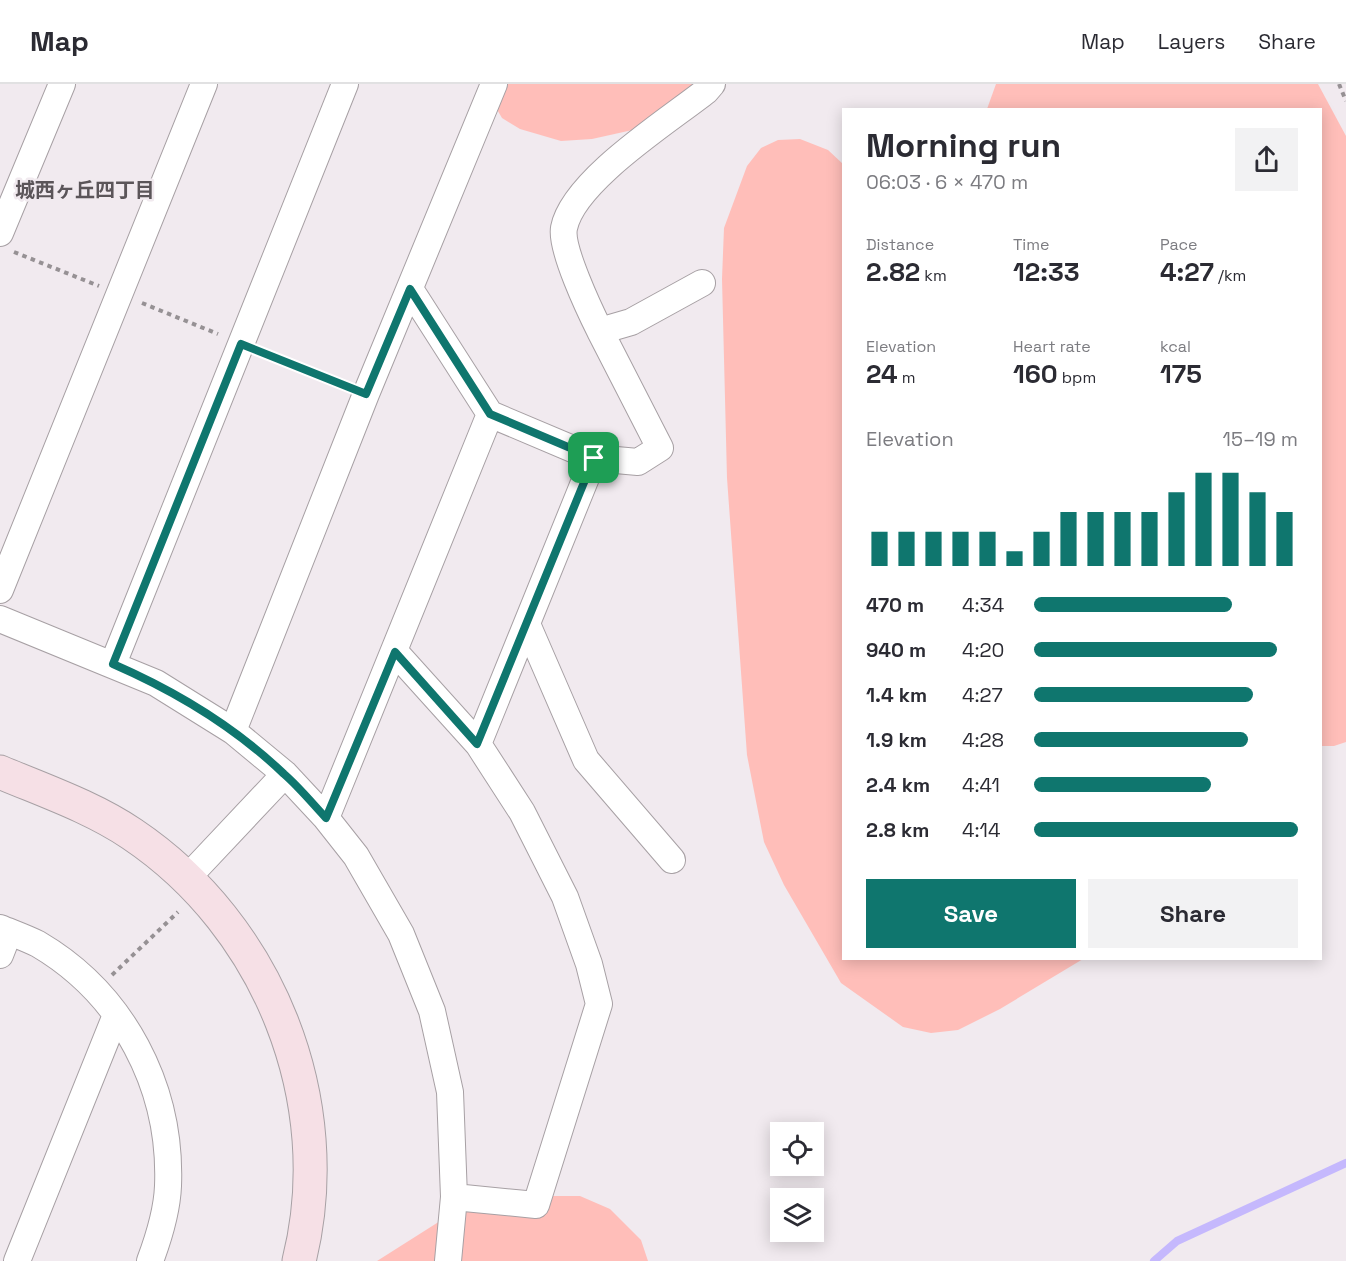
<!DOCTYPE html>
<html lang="en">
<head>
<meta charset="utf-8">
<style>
  body { margin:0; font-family:"Space Grotesk","Noto Sans JP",sans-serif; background:#f2f2f3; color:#2b2b33; height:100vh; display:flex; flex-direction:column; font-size:22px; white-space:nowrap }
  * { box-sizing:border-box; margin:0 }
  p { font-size:20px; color:#7c7c81 }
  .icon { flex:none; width:33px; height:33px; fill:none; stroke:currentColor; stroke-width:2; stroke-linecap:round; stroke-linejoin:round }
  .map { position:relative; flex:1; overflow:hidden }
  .panel { position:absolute; left:842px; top:24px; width:480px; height:852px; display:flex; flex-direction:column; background:#fff; border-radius:0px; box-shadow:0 3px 15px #0003 }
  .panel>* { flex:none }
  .controls { position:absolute; left:770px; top:1038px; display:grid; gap:12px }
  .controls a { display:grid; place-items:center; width:54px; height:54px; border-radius:0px; background:#fff; box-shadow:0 3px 15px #0003; font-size:30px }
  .pin { position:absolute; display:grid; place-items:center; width:51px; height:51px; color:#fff; margin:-26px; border-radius:12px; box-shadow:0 3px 9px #0006 }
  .round { display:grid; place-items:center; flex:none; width:63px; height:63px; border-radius:0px; background:#f2f2f3 }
  .summary { display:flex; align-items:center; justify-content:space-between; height:102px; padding:0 24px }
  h1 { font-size:33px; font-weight:700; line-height:45px }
  .metrics { display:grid; grid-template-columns:repeat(3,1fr); gap:9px; height:102px; padding:6px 24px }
  .metrics div { display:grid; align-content:center }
  .metrics b { font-size:26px; font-weight:700 }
  .metrics small { font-size:16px; font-weight:400 }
  .metrics p { font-size:16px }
  .chart { height:168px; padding:12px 24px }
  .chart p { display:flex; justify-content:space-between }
  .chart svg { width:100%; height:108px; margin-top:6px; stroke:#0f766e; stroke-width:6 }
  .button { display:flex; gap:12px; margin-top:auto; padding:12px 24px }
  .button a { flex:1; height:69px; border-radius:0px; background:#0f766e; color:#fff; font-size:24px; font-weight:700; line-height:69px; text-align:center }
  .button a+a { background:#f2f2f3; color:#2b2b33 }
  ul { padding:0 24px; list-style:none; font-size:20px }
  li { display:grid; grid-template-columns:96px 72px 1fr; align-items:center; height:45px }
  li i { height:15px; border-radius:8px; background:#0f766e }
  header { display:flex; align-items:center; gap:36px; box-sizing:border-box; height:84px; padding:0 30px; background:#fff; border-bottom:2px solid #e1e1e2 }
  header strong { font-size:28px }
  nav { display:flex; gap:33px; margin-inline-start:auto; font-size:21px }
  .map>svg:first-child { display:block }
  .green { fill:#ffbeb9 }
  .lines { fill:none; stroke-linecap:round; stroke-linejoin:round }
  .stream { stroke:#c5b8fd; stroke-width:8 }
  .street-casing { stroke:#a7a0a4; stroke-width:28 }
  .secondary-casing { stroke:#a7a0a4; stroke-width:35 }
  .path { stroke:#969194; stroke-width:4; stroke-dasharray:4.5 4.5; stroke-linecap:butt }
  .street { stroke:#fff; stroke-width:26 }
  .secondary { stroke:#f6e0e6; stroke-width:33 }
  .route-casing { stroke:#fff; stroke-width:12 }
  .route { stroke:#0f766e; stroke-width:8 }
  .labels { text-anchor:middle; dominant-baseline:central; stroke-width:5; stroke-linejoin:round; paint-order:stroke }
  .neighbourhood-label { font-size:20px; font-weight:bold; fill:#5b5559; stroke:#f1eaef }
</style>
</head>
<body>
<header>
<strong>Map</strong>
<nav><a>Map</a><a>Layers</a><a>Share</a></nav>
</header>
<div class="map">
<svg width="1346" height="1177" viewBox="0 0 1346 1177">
  <rect width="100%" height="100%" fill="#f1eaef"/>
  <path class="green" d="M482,0h212l-48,43 -54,12 -31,2 -41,-12 -18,-11z
    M996,0h322l28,52v606l-12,4h-14v-636l-333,-1z
    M800,55l28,11 15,14v794l240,1 -83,50 -42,21 -27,3 -28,-6 -62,-44 -57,-98 -20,-43 -17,-87 -20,-277 -5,-199 2,-51 23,-62 14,-18 17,-8z
    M550,1112h30l30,13 31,31 7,21h-271l71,-45z"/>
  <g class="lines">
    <path class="stream" d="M1154,1177l23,-20 169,-78"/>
    <defs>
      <path id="street" d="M0,149l62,-149
        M410,205l80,125 104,44 -116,286
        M600,247c-10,-20 -40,-83 -36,-103 9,-47 104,-107 142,-137l6,-7
        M594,374l44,4 22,-14 -60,-117 31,-9 71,-39
        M0,506l204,-506
        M0,535l156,64 77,48 52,43 41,44 30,38 45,78 31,77 18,81 4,105 -6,64
        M527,540l59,136 86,100
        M395,568l83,92 44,68 43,85 24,67 10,40 -63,201 -82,-8
        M113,580l232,-580
        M233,647l133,-337 128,-310
        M326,734l164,-404
        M187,794l98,-104
        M0,844c12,5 26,10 38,16 85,50 134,143 130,242 -1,26 -9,51 -18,75
        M0,871l9,-23
        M17,1177l99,-246"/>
      <path id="secondary" d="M0,688c45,19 92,35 132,62 137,92 207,267 167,427"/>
    </defs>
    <use href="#street" class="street-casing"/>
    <use href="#secondary" class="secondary-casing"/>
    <path class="path" d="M1339,0l7,17
      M14,168l85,34
      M142,219l76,31
      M264,269l80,32
      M112,891l66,-63"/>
    <use href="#street" class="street"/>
    <use href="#secondary" class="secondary"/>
  </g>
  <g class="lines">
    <defs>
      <path id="route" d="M410,205l80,125 104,44 -117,286 -82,-92 -69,166c-14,-15 -27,-31 -42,-44 -49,-47 -109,-83 -171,-110l128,-320 125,50z"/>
    </defs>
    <use href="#route" class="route-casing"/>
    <use href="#route" class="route"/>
  </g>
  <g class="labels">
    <g class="neighbourhood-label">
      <text x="85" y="106">城西ヶ丘四丁目</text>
    </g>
  </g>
</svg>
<div class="controls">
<a><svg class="icon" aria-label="locate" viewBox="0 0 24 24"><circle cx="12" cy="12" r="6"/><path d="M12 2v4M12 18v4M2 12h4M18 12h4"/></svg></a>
<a><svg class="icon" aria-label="layers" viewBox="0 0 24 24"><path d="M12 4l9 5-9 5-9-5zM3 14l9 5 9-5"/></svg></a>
</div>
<div class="pin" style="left:594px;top:374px;background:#1e9e55"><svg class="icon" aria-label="arrive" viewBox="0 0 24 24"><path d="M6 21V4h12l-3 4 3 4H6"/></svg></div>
<section class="panel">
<div class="summary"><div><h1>Morning run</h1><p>06:03 · 6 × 470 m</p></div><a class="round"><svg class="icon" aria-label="share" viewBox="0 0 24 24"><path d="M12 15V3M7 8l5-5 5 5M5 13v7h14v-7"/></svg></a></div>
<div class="metrics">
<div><p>Distance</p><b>2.82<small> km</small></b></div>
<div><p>Time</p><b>12:33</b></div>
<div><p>Pace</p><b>4:27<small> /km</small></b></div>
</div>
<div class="metrics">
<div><p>Elevation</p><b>24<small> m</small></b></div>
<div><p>Heart rate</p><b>160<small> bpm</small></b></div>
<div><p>kcal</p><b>175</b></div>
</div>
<div class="chart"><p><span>Elevation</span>15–19 m</p>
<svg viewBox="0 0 160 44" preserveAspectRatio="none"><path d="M5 44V30M15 44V30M25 44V30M35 44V30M45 44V30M55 44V38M65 44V30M75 44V22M85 44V22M95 44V22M105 44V22M115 44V14M125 44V6M135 44V6M145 44V14M155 44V22"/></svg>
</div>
<ul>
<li><b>470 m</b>4:34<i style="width:75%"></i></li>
<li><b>940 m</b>4:20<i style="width:92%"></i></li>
<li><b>1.4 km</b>4:27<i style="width:83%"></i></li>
<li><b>1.9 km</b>4:28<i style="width:81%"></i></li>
<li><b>2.4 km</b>4:41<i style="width:67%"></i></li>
<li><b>2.8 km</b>4:14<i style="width:100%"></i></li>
</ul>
<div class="button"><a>Save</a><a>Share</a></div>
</section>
</div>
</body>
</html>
